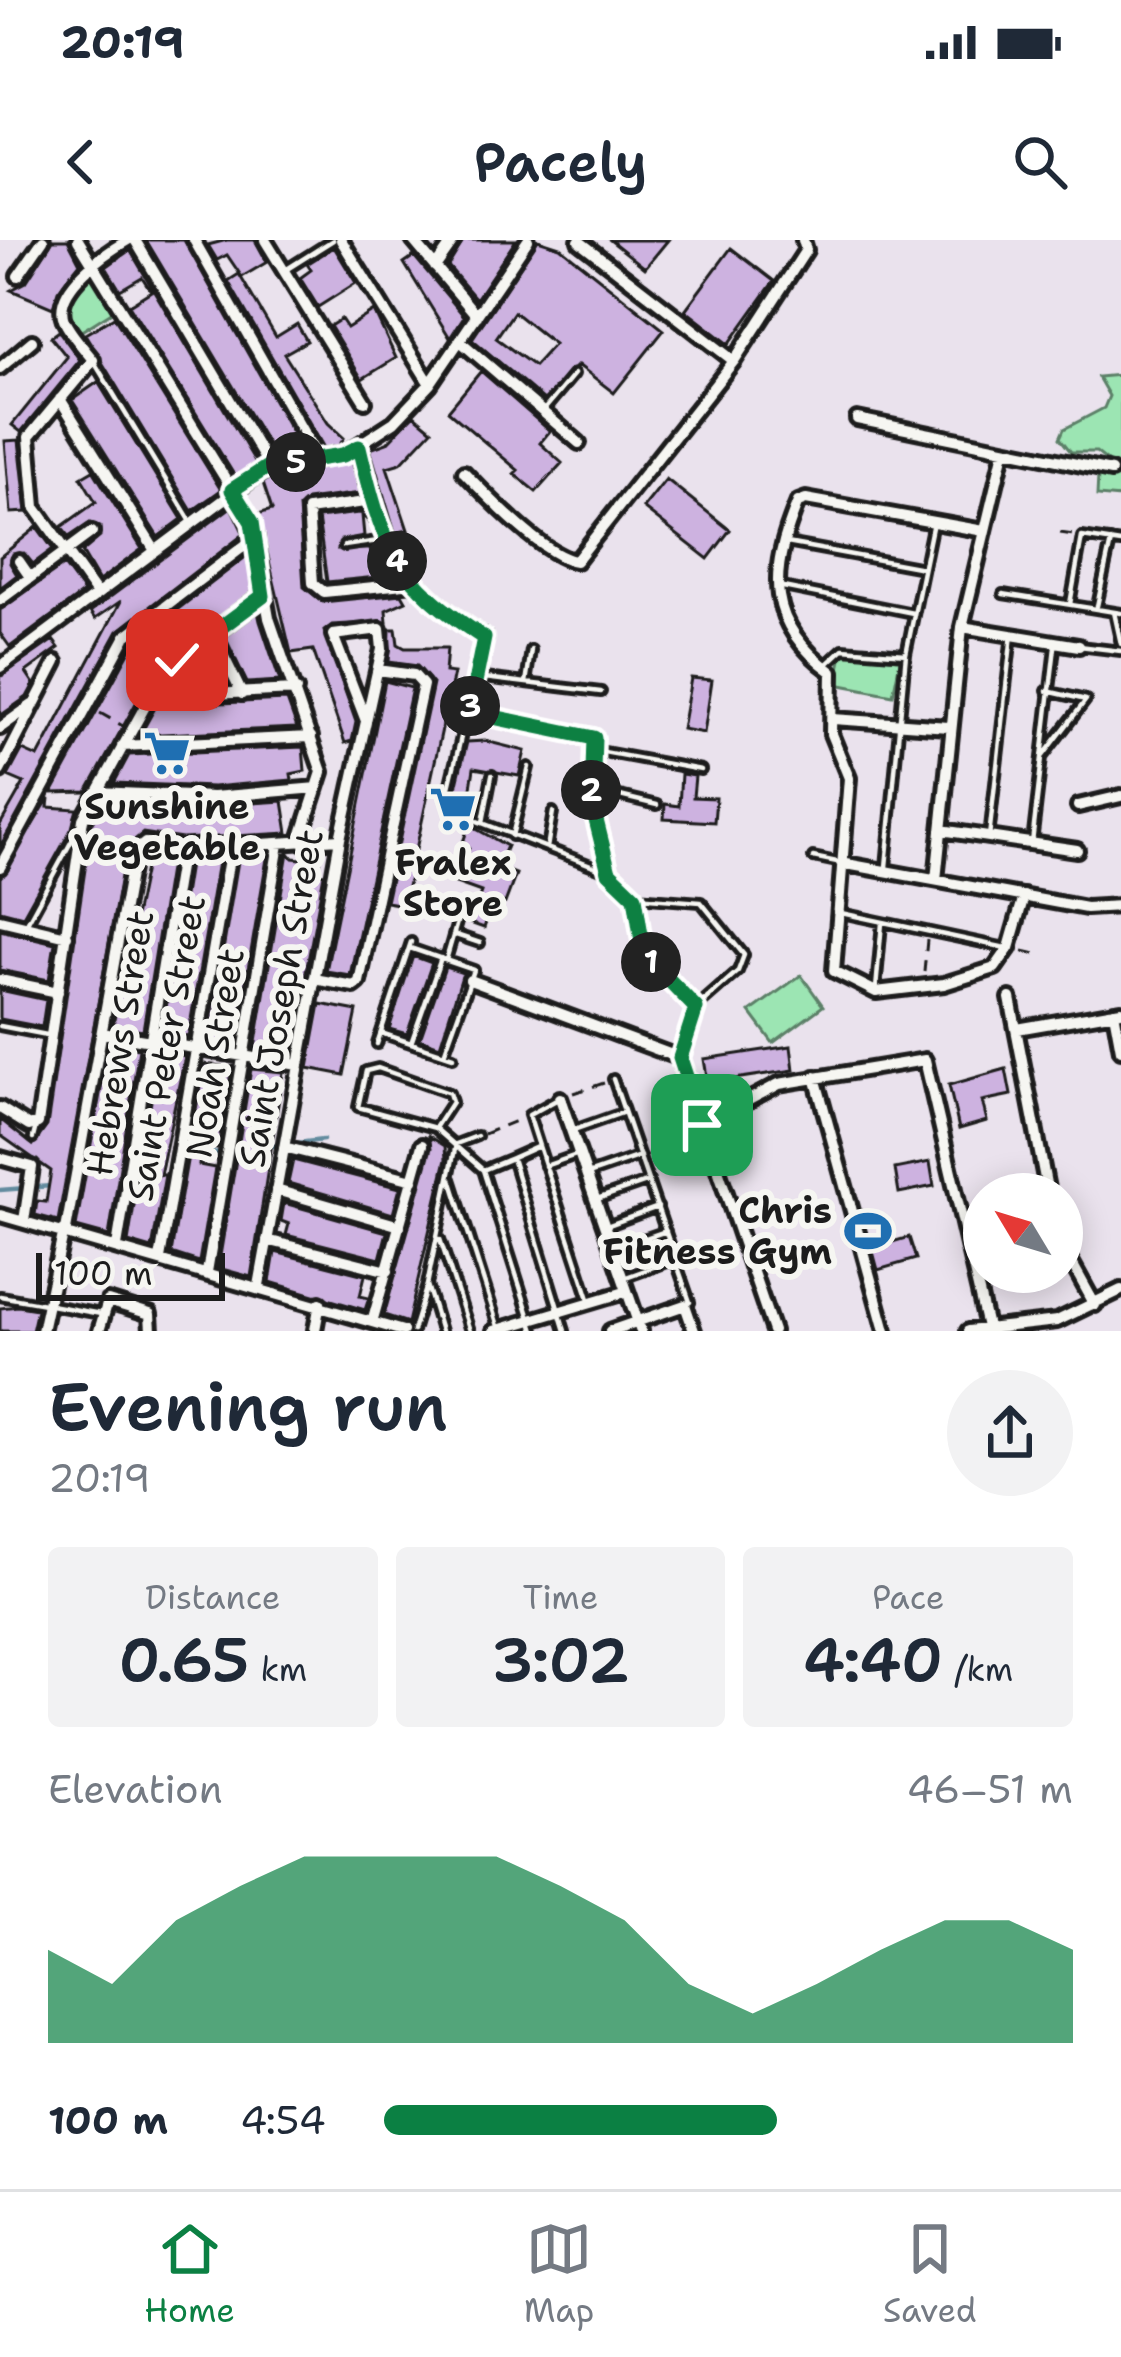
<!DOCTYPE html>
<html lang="en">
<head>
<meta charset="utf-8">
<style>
  body { margin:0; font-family:"Shantell Sans",sans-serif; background:#f2f2f3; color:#1f2937; height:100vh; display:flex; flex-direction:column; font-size:45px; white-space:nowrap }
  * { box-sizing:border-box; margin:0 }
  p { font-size:39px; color:#747a83 }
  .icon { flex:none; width:66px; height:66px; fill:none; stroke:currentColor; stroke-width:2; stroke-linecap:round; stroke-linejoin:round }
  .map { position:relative; height:1091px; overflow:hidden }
  .panel { display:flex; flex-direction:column; background:#fff; flex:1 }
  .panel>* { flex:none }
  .needle { width:78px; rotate:308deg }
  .fabs { position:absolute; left:963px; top:933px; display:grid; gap:24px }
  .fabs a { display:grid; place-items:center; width:120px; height:120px; border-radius:50%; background:#fff; box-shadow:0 6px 30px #0003; font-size:60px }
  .scale { position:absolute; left:36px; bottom:30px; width:189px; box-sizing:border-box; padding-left:12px; border:6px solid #1c1c1c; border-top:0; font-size:33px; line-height:42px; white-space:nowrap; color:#1c1c1c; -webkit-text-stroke:9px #f6f6f2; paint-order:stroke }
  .pin { position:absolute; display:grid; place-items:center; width:102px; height:102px; color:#fff; margin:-51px; border-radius:24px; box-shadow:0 6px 18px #0006 }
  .km { position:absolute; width:60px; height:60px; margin:-30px; border-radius:50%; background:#222; color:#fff; font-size:33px; line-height:60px; text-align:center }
  .round { display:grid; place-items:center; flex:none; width:126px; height:126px; border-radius:63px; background:#f2f2f3 }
  .head { display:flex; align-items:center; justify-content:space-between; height:204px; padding:0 48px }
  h1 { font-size:66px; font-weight:600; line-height:90px }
  .stats { display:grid; grid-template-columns:repeat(3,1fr); gap:18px; height:204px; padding:12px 48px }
  .stats div { display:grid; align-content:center; border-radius:12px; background:#f2f2f3; text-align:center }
  .stats b { font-size:60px; font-weight:600 }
  .stats small { font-size:33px; font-weight:400 }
  .stats p { font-size:33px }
  .chart { height:336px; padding:24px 48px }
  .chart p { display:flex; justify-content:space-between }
  .chart svg { width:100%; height:216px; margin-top:12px; fill:#0b8043; opacity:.7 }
  ul { padding:0 48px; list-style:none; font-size:39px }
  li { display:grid; grid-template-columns:192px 144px 1fr; align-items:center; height:90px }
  li i { height:30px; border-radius:15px; background:#0b8043 }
  .status { display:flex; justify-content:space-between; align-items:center; height:84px; padding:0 60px; background:#fff; direction:ltr }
  .status svg { height:33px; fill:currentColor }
  header { display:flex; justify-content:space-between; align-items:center; height:156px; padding:0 48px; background:#fff; font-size:54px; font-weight:600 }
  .dock { display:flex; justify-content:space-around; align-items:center; height:168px; border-top:3px solid #e0e1e3; background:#fff; font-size:33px; color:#747a83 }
  .dock a { display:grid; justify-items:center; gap:6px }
  .dock .active { color:#0b8043 }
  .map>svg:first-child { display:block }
  .green { fill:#9ce5b3; stroke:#5c8068; stroke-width:3 }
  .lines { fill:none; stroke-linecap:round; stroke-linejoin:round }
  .stream { stroke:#648c9f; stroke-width:4.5 }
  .building { fill:#cdb2e0; stroke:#1c1c1c; stroke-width:3; fill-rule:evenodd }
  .service-casing { stroke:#1c1c1c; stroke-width:14 }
  .minor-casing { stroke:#1c1c1c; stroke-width:20 }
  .path { stroke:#1c1c1c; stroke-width:3; stroke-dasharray:12 9; stroke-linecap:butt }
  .service { stroke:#f6f6f2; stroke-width:4.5 }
  .minor { stroke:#f6f6f2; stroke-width:10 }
  .route-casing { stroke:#fff; stroke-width:24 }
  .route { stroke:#0b8043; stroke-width:15 }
  .labels { text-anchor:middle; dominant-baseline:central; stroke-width:12; stroke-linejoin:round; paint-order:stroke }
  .poi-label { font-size:36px; font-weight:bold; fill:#1c1c1c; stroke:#f6f6f2 }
  .street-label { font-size:36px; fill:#1c1c1c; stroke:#f6f6f2 }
</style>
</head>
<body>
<div class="status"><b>20:19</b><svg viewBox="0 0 49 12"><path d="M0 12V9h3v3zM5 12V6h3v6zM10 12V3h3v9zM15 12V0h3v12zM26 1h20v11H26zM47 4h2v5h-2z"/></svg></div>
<header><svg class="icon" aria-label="back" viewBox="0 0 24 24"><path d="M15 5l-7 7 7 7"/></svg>Pacely<svg class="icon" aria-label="search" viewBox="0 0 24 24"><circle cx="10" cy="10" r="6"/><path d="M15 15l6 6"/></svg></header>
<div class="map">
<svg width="1121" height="1091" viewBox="0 0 1121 1091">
  <rect width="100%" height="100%" fill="#eae2ed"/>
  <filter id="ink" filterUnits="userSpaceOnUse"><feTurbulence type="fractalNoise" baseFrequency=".00833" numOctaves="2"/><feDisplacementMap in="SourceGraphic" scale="24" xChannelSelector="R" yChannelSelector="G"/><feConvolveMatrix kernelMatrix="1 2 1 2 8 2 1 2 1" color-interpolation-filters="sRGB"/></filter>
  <g filter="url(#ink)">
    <path class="green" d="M89,23l29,45 -43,27 -11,-29z
      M1121,135v123l-24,-2 1,-20 15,1 3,-9 -20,-16h-25l-11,-14 4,-9 40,-21 5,-12 -11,-19z
      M844,405l57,11 -8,39 -57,-11z
      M801,735l22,31 -50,37 -23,-31z"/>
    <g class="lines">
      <path class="stream" d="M271,906l52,-6
        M199,916l42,-8
        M0,950l90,-7"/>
    </g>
    <path class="building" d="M53,0h15l12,23 -22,28 -5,17 -42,-18 15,-8z
      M146,0h38l113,201 -13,7 3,6 -13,1z
      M227,0h28l12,22 -25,15 -15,-22 -10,5 -9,-15z
      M464,0h52l-40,59 -28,-33z
      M538,0l22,7 104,83 -50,63 -36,-28 -34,35 -72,-61zM514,72l40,32 -20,22 -38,-28z
      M610,0h58l-23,28z
      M334,7l22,36 -38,24 -18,-29 11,-8 -4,-6z
      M731,8l43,33 -45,63 -44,-34z
      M130,10l126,213 -20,15 -107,-173 22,-14 -9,-14 -22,13 -14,-23z
      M414,16l50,60 -14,22 -46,-75z
      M239,34l37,63 21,-13 10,17 -23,13 44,69 16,15 -5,8 -15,2 -96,-167z
      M374,71l22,47 -34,21 -32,-53 11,-7 6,9z
      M114,77l107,173 -29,21 -107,-177z
      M59,91l21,29 -59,72 -9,-7 55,-68 -16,-20z
      M481,131l69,60 -10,12 22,20 -26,29 -22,-18 4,-4 -70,-59z
      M98,142l84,137 -24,18 -86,-137z
      M414,175l18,15 -31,33 -14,4 21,63 -9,2 16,21 3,17 -23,-37 -25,-84 17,-6z
      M19,200l8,72 -16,1 -6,-72z
      M352,221l9,32 -54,7 -8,7 5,80 19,15 79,-8 4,7 -20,9 1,12 -55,3 -8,6 32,91 -4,19 -7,2 -32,-93 -22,3 -33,-139 14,-4 -9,-27 10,-8z
      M93,230l49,79 -43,32 -17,-29 18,-15v-10l-10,-4 -21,14 -8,-10 35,-25 -15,-25z
      M666,239l64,51 -22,29 -65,-51z
      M231,267l13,27 -126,97 -118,216v-22l24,-42 -16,-7 14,-26 16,7 83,-156 -26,18 -5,-7z
      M367,272l4,12 -9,-9 2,21 -23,4 -3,9h32l4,18 15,-3 8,11 -70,7 -9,-64z
      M37,287l16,22 -20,15 -9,-11 -11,1 -3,9 7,12 -17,13v-31z
      M248,315l6,35 -97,75 -70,127 -35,1 82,-150z
      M64,325l20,27 -74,55 -10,-14v-23z
      M258,372l2,9 20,60 -33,2 -22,-46z
      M390,389h6l2,15 7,4h42l-2,24 9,1 -50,232 -18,-3 47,-218 -16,-18 -28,-4z
      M53,400l6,8 -33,24 8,12 -7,13 -27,19v-39z
      M209,409l17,35 -48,2 -2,-5 26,-4 -7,-18z
      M691,438l21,2 -8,53 -22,-4z
      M385,441l27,7 -62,287 -24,-4z
      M287,460l10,28 -157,7 16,-29z
      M485,501l40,10 -6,25 -45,-8 -4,26 -15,-2 12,-50z
      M303,507l2,24 -14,3 1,6 -79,7 -99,-4 15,-28z
      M681,534l14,2 -2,21 23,1 -2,24 -50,-3 1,-15 14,2z
      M49,558l-1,9 29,2 -5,19 -49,88 -23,-6v-32z
      M283,561l5,32 -106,6 -39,-6 -16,13 -69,375 -23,-6 2,-14 9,1 5,-31 -51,-36v-16l33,26 14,-19 45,-304 7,-12 107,4 -1,-8z
      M469,585l38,21 -9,21 18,7 -11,29 -11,-4 -10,29 -14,-5 11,-31 -25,-9 13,-35 -7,-3z
      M288,612l5,6 27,3 -1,12 5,1 -28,152 -6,-1 -4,28 -31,-5z
      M148,613l23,4 -28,173 -30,-5z
      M268,613l-33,192 -27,-5 31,-185z
      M219,616l-31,181 -26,-4 28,-175z
      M0,690l55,13 -6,37 -49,-10z
      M413,716l19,7 -25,71 -18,-5z
      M445,727l18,6 -23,73 -20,-7z
      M0,750l46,10 -4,27 -42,-8z
      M320,764l37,7 -13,64 -36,-7z
      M109,804l30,5 -30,187 -33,-9z
      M791,806l3,24 -86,13 -4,-24z
      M159,812l26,4 -25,119h5l-13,74 -24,-7z
      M204,824l28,3 -14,81 -17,-2 -2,19 16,3 -16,94 -28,-9z
      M251,829l32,3 -32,205 -33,-9z
      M1006,829l5,26 -29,6 5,20 -28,8 -10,-44z
      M429,896l16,10 1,13 -38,164 -24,-8 47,-167z
      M293,920l107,28 -7,26 -105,-31z
      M930,922l4,24 -35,7 -4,-24z
      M284,963l103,29 -7,27 -94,-24 3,-11 -8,-3z
      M909,997l7,22 -38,11 -6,-22z
      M275,1012l90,23 -5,21 9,2 -4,12 -95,-28z
      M18,1066l19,3 -5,22h-32v-23z"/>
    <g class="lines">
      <defs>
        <path id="service" d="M287,29l46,-29
          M93,120l97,160
          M543,171l31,-37
          M787,303l136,25
          M344,306l41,-6
          M783,347l130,26
          M1003,354l118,19
          M1070,364l12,-67 39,6
          M1097,366l14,-65
          M1114,372l7,32
          M484,400l-36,152 11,22 150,58
          M1079,406l42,5
          M828,423l15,-14 63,5
          M476,437l125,15
          M526,443l5,-33
          M469,472l124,23 -1,69 17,68 26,25 9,57 52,54
          M593,510l108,20
          M1043,516l43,-56 -39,-9
          M591,549l66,16
          M483,582l9,-47
          M512,596l17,-69
          M989,597l23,-203
          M1032,603l23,-196
          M547,608l6,-36
          M813,617l24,5
          M886,627l20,-213 27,-132
          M635,657l66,5 43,53 -6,16 -42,37 -15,46
          M841,673l165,35
          M27,683l49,-90
          M456,695l24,8
          M410,708l64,22 -30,84
          M446,720l14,-48
          M876,749l6,-66
          M0,786l47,9
          M381,793l72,24
          M411,803l30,-85
          M377,804l34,-102
          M613,839l77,223 -5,3
          M435,888l17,-26 -3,-9 -71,-25 -12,3 -8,36 77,21 48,42
          M571,891l51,-18
          M33,898l3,-12
          M539,906l-10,-31 29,-16
          M512,918l27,-12 51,156
          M545,926l34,-12
          M591,933l49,-17
          M451,939l48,150
          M600,958l49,-17
          M609,985l49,-18
          M440,999l30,92
          M617,1008l49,-17
          M626,1037l50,-18
          M0,1056l101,18
          M413,1091l14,-46
          M441,1091l-14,-46 29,-141 21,-8
          M534,1091l-51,-161 29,-12 53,173"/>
        <path id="minor" d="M78,0l174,282 17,96 53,154 -22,68
          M135,0l134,226
          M194,0l124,218
          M265,0l100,162
          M341,0l89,144
          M413,0l64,76
          M579,1l155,120
          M435,27l19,-27
          M18,36l25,-36
          M460,101l119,102
          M0,128l32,-27
          M60,159l94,150
          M857,179l254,52
          M359,207c25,101 36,133 126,191
          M464,232c22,23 82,86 112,89l158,-200 72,-111 -3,-10
          M372,261l-64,9 5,73 11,9 90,-9
          M984,291l-178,-32 -8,3c-30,71 -32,122 34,170l-1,62 18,44 -15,193 42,21 68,-8 51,-16 14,-20 15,-52
          M19,321l11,16
          M97,354l-62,-87 -6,-70 64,-77c-9,-12 -23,-26 -29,-40 -12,-31 43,-68 64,-80
          M0,360l92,-68
          M962,387l117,19
          M213,394l29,60
          M0,427l269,-201 74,-11 51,-33 36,-38 98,-144
          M148,457l148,-7
          M833,479l116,8
          M0,488l32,-23
          M122,506l189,-9
          M0,531l56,-109
          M97,552l116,5 104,-9
          M1078,566l43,-10
          M941,590l136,20
          M841,623l245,45 35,-2
          M0,627l126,-231 130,-99
          M936,640l26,-253 42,-176
          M0,680l67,16
          M314,739l40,7 5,-4 64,-297 -9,-10 -36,-5
          M0,740l58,12
          M470,740l210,78 93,273
          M1010,758l38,196
          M1114,772l7,38
          M1017,789l104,-18
          M102,793l196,32
          M815,837l70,254
          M560,858l81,233
          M0,868l29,18 9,-3 45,-304 82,-149 98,-74
          M702,885l77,-41 146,-24 62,267
          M284,907l129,33
          M0,918l32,9 -8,54
          M276,950l124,36
          M0,975l403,116
          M66,990l68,-378 11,-9 37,6 158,-10
          M267,1000l121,31
          M1062,1005l33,60
          M117,1006l65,-397
          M160,1019l71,-412
          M207,1032l72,-428
          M259,1046l81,-447 42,-190 -2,-20 -47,6 33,86
          M373,1079l49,-174
          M315,1090l5,-27
          M42,1091l22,-101
          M99,1091l9,-30 42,13 1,17
          M494,1091l131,-39
          M610,1091l75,-26 9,26
          M968,1091l89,-10 64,-31"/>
      </defs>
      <use href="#service" class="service-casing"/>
      <use href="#minor" class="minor-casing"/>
      <path class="path" d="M1060,293l14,2
        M100,473l23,13
        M1023,711l17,4
        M924,732l3,-32
        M573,853l31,-10
        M719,863l11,-12
        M484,894l36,-15"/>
      <use href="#service" class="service"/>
      <use href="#minor" class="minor"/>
    </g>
  </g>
  <g class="lines" filter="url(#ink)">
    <defs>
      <path id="route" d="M177,420l86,-64 -11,-74 -20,-32 37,-24 74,-11 16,-8c24,101 36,133 125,191l-15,74 125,26 -2,66 17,68 26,25 9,57 52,54 -16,50 22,67"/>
    </defs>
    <use href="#route" class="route-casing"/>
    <use href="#route" class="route"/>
  </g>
  <defs>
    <symbol id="supermarket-bare" viewBox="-9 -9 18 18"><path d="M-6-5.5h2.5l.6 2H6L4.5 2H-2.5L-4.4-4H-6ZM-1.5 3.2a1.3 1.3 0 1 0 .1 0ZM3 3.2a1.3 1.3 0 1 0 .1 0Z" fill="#1f6fb2" stroke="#f6f6f2" stroke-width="2.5" paint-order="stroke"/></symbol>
    <symbol id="stadium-bare" viewBox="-9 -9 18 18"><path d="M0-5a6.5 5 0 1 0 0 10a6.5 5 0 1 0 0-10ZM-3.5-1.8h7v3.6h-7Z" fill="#1f6fb2" stroke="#f6f6f2" stroke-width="2.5" paint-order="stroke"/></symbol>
  </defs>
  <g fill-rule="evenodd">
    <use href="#supermarket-bare" x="134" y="480" width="66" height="66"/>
    <use href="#supermarket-bare" x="420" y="536" width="66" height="66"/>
    <use href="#stadium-bare" x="835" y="958" width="66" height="66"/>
  </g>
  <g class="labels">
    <g class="poi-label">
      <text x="167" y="566">Sunshine<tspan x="167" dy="41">Vegetable</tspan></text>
      <text x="453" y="622">Fralex<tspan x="453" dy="41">Store</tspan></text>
      <text x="832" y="970" text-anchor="end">Chris<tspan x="832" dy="41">Fitness Gym</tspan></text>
    </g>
    <g class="street-label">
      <text transform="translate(281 758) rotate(-80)">Saint Joseph Street</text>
      <text transform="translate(120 803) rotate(-81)">Hebrews Street</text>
      <text transform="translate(166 808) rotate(-80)">Saint Peter Street</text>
      <text transform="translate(215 813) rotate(-81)">Noah Street</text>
    </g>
  </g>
</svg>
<div class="fabs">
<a><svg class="needle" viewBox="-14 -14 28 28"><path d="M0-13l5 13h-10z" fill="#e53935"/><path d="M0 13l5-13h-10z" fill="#747a83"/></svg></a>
</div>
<div class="scale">100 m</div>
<div class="pin" style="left:702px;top:885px;background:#1e9e55"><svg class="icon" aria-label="arrive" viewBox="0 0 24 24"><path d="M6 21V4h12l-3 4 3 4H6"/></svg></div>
<div class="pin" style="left:177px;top:420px;background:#d93025"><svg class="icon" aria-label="check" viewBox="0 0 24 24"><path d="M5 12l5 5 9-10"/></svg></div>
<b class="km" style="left:651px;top:722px">1</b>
<b class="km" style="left:591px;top:550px">2</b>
<b class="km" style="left:470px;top:466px">3</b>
<b class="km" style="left:397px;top:321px">4</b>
<b class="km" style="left:296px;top:222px">5</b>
</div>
<section class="panel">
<div class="head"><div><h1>Evening run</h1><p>20:19</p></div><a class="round"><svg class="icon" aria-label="share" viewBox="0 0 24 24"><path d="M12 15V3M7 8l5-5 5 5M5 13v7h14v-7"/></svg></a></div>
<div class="stats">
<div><p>Distance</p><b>0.65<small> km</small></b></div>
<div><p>Time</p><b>3:02</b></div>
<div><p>Pace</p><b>4:40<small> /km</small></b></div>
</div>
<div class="chart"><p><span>Elevation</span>46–51 m</p>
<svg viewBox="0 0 160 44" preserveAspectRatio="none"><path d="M0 44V25L10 32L20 19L30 12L40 6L50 6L60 6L70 6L80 12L90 19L100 32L110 38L120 32L130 25L140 19L150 19L160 25V44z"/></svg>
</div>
<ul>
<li><b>100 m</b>4:54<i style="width:57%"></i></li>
</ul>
</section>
<nav class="dock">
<a class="active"><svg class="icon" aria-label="home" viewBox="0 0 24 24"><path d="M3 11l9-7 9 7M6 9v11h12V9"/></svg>Home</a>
<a><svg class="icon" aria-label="map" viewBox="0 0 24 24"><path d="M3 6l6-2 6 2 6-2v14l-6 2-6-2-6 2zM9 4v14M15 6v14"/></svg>Map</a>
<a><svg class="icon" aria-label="saved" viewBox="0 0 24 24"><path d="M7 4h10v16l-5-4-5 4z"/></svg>Saved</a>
</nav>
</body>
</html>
